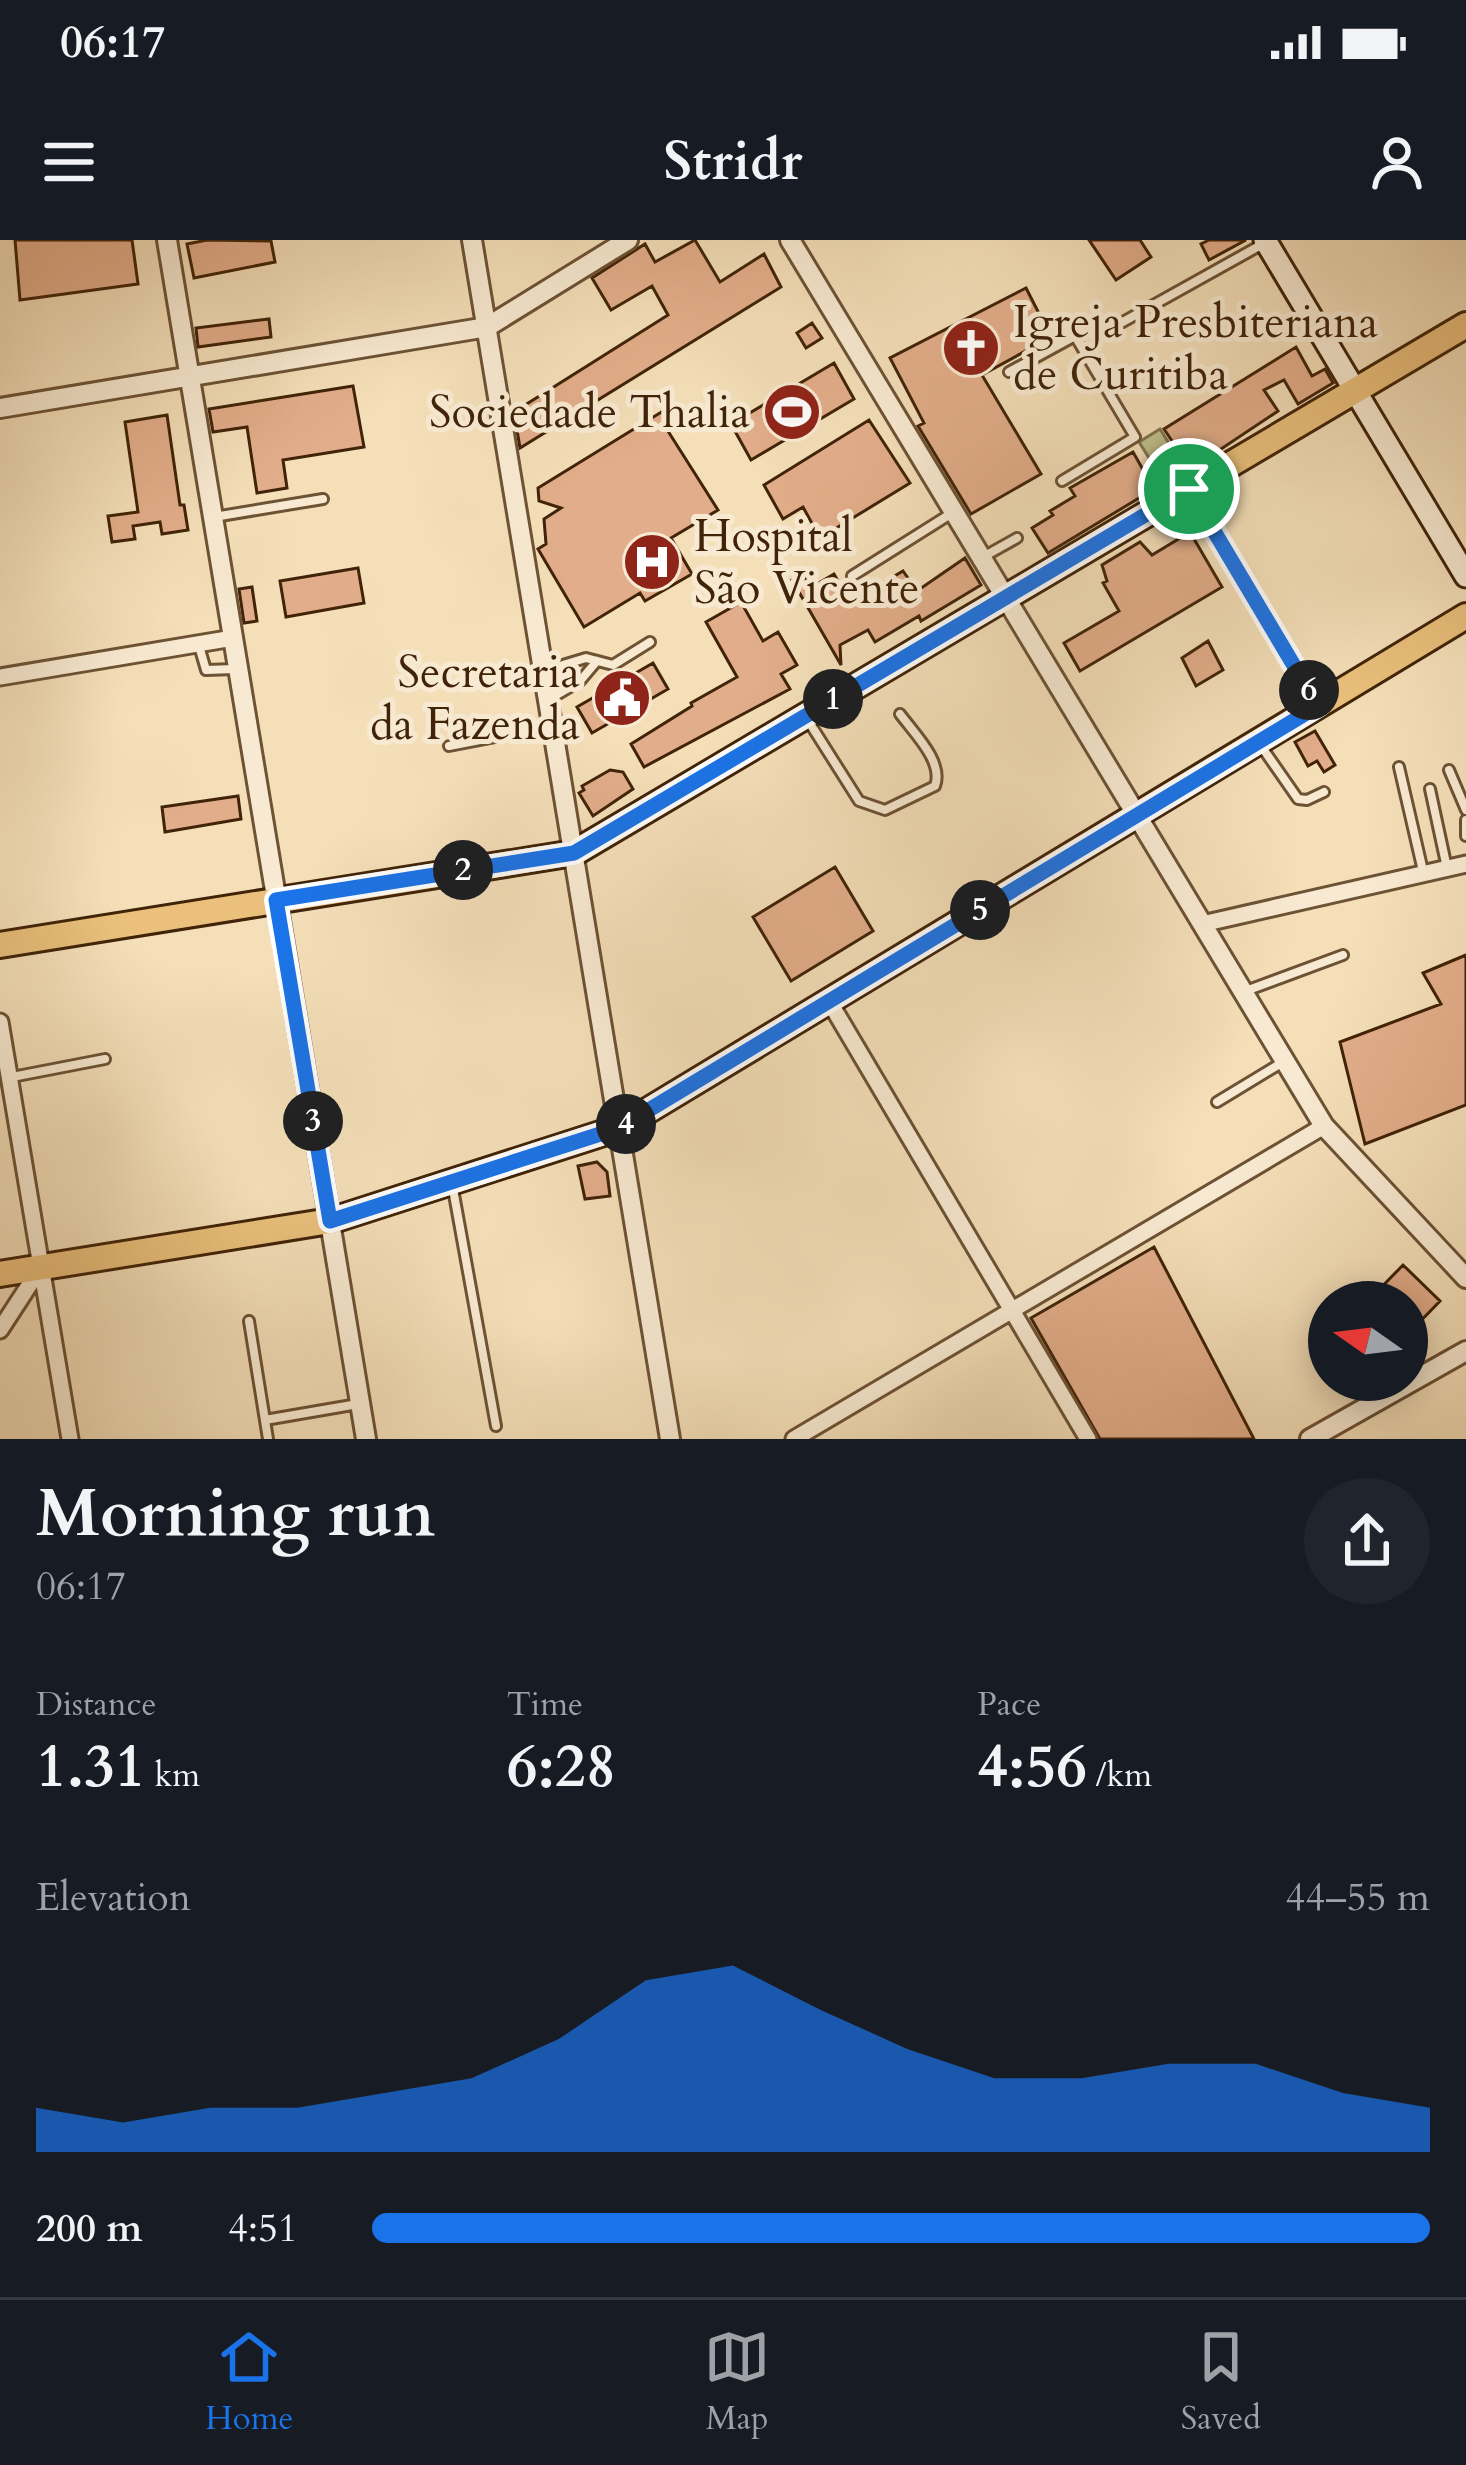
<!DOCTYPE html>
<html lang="en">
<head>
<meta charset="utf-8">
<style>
  body { margin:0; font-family:Cardo,serif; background:#20242c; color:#f1f3f6; height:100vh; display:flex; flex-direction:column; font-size:45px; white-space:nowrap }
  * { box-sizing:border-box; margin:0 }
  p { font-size:39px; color:#9ea1a6 }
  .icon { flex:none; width:66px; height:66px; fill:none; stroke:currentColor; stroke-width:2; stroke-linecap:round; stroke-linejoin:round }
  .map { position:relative; height:1199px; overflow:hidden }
  .side { display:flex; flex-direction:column; background:#171b24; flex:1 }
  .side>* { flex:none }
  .needle { width:78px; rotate:284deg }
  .buttons { position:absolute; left:1308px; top:1041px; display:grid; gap:24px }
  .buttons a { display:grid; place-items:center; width:120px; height:120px; border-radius:50%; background:#171b24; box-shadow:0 6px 30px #0003; font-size:60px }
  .pin { position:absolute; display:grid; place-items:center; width:102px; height:102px; color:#fff; margin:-51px; border:6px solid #fff; border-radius:50%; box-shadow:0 3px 12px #0007 }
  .km { position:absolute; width:60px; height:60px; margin:-30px; border-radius:50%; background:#222; color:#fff; font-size:33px; line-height:60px; text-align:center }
  .round { display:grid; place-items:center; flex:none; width:126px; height:126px; border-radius:63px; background:#20242c }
  .head { display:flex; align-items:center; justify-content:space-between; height:204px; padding:0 36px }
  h1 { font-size:66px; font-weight:700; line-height:90px }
  .metrics { display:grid; grid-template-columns:repeat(3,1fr); gap:18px; height:204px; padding:12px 36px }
  .metrics div { display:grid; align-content:center }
  .metrics b { font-size:60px; font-weight:700 }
  .metrics small { font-size:33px; font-weight:400 }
  .metrics p { font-size:33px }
  .chart { height:336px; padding:24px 36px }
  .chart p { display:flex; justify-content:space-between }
  .chart svg { width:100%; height:216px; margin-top:12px; fill:#1a73e8; opacity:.7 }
  ul { padding:0 36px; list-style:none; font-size:39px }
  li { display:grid; grid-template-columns:192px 144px 1fr; align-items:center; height:90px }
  li i { height:30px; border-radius:15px; background:#1a73e8 }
  .status { display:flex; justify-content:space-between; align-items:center; height:84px; padding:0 60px; background:#171b24; direction:ltr }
  .status svg { height:33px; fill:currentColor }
  header { display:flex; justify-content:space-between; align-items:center; height:156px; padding:0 36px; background:#171b24; font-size:54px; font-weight:700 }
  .tab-bar { display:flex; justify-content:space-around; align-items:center; height:168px; border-top:3px solid #363941; background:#171b24; font-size:33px; color:#9ea1a6 }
  .tab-bar a { display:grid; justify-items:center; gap:6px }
  .tab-bar .active { color:#1a73e8 }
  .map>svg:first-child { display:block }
  .green { fill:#c0c08c; stroke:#80724a; stroke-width:3 }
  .building { fill:#e2ad8a; stroke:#402308; stroke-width:3 }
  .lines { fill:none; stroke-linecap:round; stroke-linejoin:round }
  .service-casing { stroke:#6d5234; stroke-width:14 }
  .minor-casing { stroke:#6d5234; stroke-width:21 }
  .tertiary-casing { stroke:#6d5234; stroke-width:24 }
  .secondary-casing { stroke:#402308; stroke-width:27 }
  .primary-casing { stroke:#402308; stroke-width:30 }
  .service { stroke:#f8ead2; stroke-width:8 }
  .minor { stroke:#f8ead2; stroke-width:15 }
  .tertiary { stroke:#f8ead2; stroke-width:18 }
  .secondary { stroke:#f8ead2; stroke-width:21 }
  .primary { stroke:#eac07c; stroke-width:24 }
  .route-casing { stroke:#fff; stroke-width:24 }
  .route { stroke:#1a73e8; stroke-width:15 }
  .labels { text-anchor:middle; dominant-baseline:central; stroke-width:10; stroke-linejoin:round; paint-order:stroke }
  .poi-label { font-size:45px; fill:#402308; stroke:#f8ead2; text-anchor:start }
</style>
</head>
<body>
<div class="status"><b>06:17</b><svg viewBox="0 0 49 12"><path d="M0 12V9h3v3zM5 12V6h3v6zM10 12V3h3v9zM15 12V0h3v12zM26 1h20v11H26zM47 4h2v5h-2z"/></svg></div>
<header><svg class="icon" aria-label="menu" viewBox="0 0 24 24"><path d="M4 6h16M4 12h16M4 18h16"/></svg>Stridr<svg class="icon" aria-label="person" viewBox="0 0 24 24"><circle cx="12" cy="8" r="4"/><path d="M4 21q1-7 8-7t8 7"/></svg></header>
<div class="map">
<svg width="1466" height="1199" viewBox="0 0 1466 1199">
  <rect width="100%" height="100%" fill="#f4dfb9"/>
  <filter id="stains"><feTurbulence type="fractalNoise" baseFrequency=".00167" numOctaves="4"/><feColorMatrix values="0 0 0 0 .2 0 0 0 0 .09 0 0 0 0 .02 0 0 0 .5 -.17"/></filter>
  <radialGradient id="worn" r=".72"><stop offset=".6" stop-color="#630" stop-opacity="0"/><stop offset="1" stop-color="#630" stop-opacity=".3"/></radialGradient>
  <path class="green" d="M1160,189l32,51 -21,13 -32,-51z"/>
  <path class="building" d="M15,0h117l6,44 -118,16z
    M207,0l64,1 4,21 -81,16 -7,-34z
    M695,0l25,42 44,-28 17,33 -261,161 -6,-36 154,-97 -16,-29 -41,24 -19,-32 53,-34 10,18z
    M1089,0h51l11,17 -35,23z
    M1209,0h37l-37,20 -8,-16z
    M1026,48l25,49 -69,38 59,99 -70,40 -53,-88 6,-3 -34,-65z
    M269,79l2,18 -73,10 -2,-19z
    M812,83l10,15 -16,10 -9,-15z
    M1296,107l16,29 13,-7 8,14 -35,21 -14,-24 -20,10 14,21 -87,58 -27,-40z
    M834,123l20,36 -103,61 -20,-36z
    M353,146l11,61 -81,13 4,28 -30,5 -10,-66 -34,5 -4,-23z
    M668,168l8,13 -10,7 52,82 -47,28 21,36 -47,27 -5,-8 -56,34 -46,-78 8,-5 -2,-25 17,-11 -22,-7 -1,-13z
    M167,175l13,90h4l4,25 -26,4 -2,-12 -27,4 2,13 -23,3 -4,-26 30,-4 -13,-90z
    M869,180l41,63 -90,55 -17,-31 -20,12 -19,-34z
    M1133,212l21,37 -106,64 -16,-25 21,-13 -3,-4 25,-15 -5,-8z
    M1190,292l32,55 -142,84 -16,-28 55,-32 -16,-28 4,-2 -5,-16 38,-23 12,13z
    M965,318l16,27 -60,36 -2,-5 -44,26 -7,-12 -28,15 1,20 -49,-85 11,-6 7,14 24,-14 16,28 53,-31 14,20z
    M358,328l6,35 -78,14 -6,-36z
    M252,347l5,34 -13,2 -5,-34z
    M741,362l22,39 15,-9 19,33 -16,9 9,15 -146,78 -13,-23 61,-38 -1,-3 46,-26 -31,-55z
    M1208,401l15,29 -27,16 -14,-28z
    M653,423l15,26 -76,44 -15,-26z
    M1315,491l20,34 -11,7 -7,-11 -9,5 -13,-24z
    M610,530l13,2 10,17 -40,27 -14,-23 5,-3 -2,-4z
    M238,556l3,23 -76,13 -3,-25z
    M835,627l38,64 -82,50 -38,-64z
    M1466,715v150l-101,39 -25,-102 101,-38 -18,-31z
    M597,922l10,10 3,24 -25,3 -7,-33z
    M1154,1007l100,192h-154l-69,-121z
    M1403,1025l37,36 -33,34v-33h-40z"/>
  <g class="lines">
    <defs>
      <path id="service" d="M1121,83l140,-78
        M1009,132l66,-36 60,101 -73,44
        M214,277l109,-18
        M983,317l34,-19
        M852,336l100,-63
        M199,406l7,24 29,-1
        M543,431l43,-13 27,7 37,-23
        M548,460l32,-19 17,-20
        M809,482l50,79 26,9 50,-24c9,-24 -21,-53 -35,-72
        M1259,503l39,56 9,1 17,-8
        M449,506l103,-20
        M1399,527l24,104
        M1449,530l17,40
        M1430,549l17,79
        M1466,580v16
        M1243,752l100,-37
        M12,837l93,-18
        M1217,862l66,-40
        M453,949l43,237
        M249,1081l19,118
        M265,1180l93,-16"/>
      <path id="minor" d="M1189,249l129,217
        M0,437l233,-39
        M1202,684l264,-60
        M829,761l259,438
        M0,782l70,417
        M0,1090l41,-63
        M794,1199l530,-313"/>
      <path id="tertiary" d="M167,0l199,1199
        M472,0l198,1199
        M790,0l534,886 142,152
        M0,168l487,-81 141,-87
        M1310,1199l156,-88"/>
      <path id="secondary" d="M1265,0l201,336"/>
      <path id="primary" d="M0,705l574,-92 892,-528
        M0,1034l330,-53 289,-93 847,-512"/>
    </defs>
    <use href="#service" class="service-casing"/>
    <use href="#minor" class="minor-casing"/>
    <use href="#tertiary" class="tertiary-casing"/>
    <use href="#secondary" class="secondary-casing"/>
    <use href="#primary" class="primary-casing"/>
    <use href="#service" class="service"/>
    <use href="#minor" class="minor"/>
    <use href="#tertiary" class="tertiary"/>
    <use href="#secondary" class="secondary"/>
    <use href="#primary" class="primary"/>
  </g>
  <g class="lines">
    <defs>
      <path id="route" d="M1189,249l129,217 -699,422 -289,93 -54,-321 298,-47z"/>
    </defs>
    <use href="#route" class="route-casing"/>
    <use href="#route" class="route"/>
  </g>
  <defs>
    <symbol id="church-disc" viewBox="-11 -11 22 22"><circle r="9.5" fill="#8f2418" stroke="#f8ead2"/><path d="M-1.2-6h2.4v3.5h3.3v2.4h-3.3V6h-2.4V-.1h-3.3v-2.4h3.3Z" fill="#fff"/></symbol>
    <symbol id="stadium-disc" viewBox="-11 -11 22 22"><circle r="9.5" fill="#8f2418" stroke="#f8ead2"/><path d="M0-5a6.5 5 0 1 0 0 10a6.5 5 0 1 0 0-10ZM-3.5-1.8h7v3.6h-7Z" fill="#fff"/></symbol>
    <symbol id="hospital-disc" viewBox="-11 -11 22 22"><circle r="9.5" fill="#8f2418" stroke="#f8ead2"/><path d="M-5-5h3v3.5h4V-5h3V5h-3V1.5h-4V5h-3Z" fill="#fff"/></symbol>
    <symbol id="civic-disc" viewBox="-11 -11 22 22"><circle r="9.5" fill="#8f2418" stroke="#f8ead2"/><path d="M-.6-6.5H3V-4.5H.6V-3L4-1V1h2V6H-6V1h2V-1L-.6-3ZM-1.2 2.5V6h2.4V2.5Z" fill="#fff"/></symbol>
  </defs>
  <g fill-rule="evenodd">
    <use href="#church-disc" x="938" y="75" width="66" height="66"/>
    <use href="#stadium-disc" x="759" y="139" width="66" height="66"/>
    <use href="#hospital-disc" x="619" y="289" width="66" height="66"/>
    <use href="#civic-disc" x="589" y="425" width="66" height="66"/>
  </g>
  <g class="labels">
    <g class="poi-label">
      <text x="1013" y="82">Igreja Presbiteriana<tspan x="1013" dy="52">de Curitiba</tspan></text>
      <text x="750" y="172" text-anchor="end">Sociedade Thalia</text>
      <text x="694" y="296">Hospital<tspan x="694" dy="52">São Vicente</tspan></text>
      <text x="580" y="432" text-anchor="end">Secretaria<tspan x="580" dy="52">da Fazenda</tspan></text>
    </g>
  </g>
  <rect width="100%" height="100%" filter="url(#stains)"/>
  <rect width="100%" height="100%" fill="url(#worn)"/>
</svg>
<div class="buttons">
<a><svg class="needle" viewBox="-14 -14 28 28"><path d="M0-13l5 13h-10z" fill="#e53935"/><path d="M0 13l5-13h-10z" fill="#9ea1a6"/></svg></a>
</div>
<div class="pin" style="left:1189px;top:249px;background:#1e9e55"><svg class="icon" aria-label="arrive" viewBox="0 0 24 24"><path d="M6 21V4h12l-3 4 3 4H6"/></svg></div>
<b class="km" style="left:833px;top:459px">1</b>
<b class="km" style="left:463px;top:630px">2</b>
<b class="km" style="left:313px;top:881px">3</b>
<b class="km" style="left:626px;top:884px">4</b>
<b class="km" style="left:980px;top:670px">5</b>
<b class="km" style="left:1309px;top:450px">6</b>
</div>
<section class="side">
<div class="head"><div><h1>Morning run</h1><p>06:17</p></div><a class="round"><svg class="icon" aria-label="share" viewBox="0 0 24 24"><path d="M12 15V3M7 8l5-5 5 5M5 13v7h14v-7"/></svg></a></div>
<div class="metrics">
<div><p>Distance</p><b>1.31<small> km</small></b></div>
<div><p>Time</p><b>6:28</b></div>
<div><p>Pace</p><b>4:56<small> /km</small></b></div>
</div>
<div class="chart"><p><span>Elevation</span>44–55 m</p>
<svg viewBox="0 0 160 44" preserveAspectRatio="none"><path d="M0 44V35L10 38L20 35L30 35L40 32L50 29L60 21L70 9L80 6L90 15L100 23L110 29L120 29L130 26L140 26L150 32L160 35V44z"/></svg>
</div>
<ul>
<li><b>200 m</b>4:51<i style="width:100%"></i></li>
</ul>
</section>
<nav class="tab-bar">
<a class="active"><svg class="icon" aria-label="home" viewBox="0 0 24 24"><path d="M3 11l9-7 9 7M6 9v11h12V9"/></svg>Home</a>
<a><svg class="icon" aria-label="map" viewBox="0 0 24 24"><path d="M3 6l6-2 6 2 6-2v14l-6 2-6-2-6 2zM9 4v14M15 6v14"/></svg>Map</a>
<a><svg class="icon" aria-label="saved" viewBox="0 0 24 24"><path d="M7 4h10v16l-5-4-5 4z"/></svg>Saved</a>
</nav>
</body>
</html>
